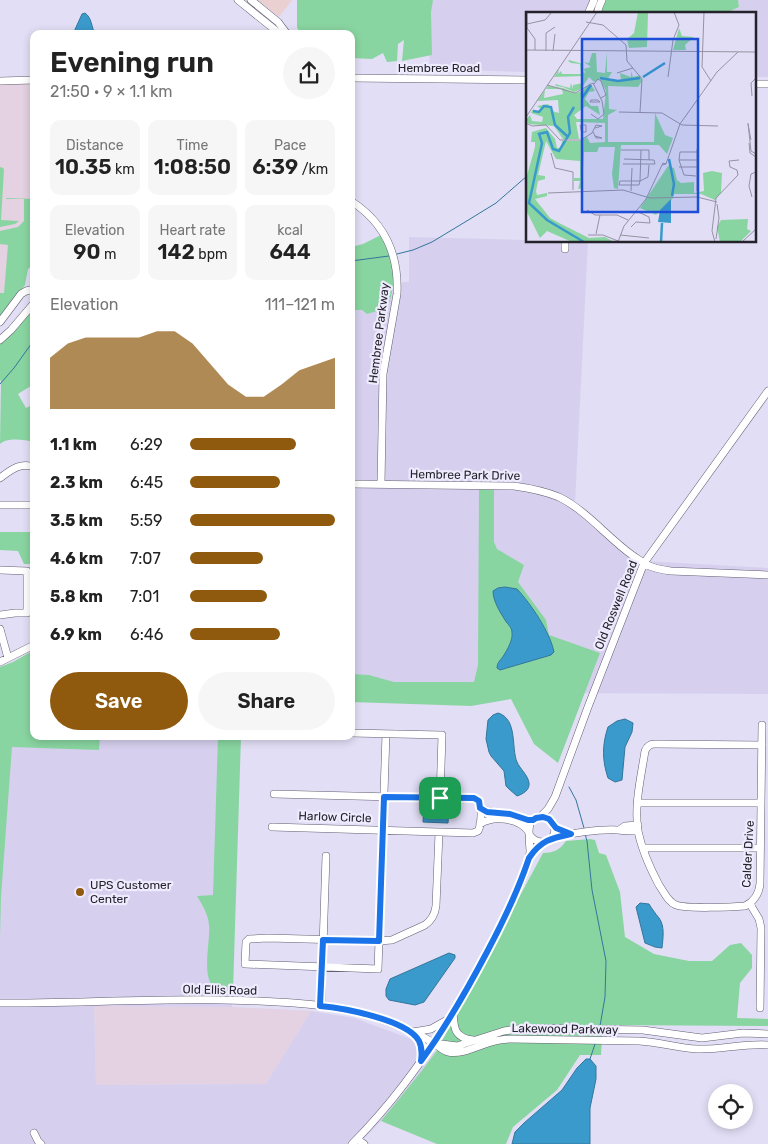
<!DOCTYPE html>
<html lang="en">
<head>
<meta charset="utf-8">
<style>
  body { margin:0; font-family:Rubik,sans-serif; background:#f6f6f6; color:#222; height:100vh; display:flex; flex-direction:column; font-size:19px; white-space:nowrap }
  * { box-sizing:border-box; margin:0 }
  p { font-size:16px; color:#767676 }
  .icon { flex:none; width:28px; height:28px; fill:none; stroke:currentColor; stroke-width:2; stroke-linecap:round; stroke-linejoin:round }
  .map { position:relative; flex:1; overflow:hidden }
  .drawer { position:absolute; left:30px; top:30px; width:325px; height:710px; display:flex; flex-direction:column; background:#fff; border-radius:10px; box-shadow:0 2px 8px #0003 }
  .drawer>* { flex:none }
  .tools { position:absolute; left:708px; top:1084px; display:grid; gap:10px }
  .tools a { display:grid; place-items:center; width:45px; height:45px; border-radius:50%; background:#fff; box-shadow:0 2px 8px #0003; font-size:25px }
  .pin { position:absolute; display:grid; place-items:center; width:42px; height:42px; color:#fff; margin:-21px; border-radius:10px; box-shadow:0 2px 8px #0006 }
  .round { display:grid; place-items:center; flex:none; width:52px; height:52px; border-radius:26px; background:#f6f6f6 }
  .head { display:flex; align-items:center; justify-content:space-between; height:85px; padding:0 20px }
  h1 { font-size:28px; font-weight:600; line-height:38px }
  .metrics { display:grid; grid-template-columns:repeat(3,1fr); gap:8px; height:85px; padding:5px 20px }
  .metrics div { display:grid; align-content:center; border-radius:10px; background:#f6f6f6; text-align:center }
  .metrics b { font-size:21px; font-weight:600 }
  .metrics small { font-size:14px; font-weight:400 }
  .metrics p { font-size:14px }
  .chart { height:140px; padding:10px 20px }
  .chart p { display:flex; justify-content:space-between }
  .chart svg { width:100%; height:90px; margin-top:5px; fill:#8f5a0d; opacity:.7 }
  .primary-button { display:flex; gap:10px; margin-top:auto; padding:10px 20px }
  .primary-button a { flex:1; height:58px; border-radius:30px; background:#8f5a0d; color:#fff; font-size:20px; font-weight:600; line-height:58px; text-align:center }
  .primary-button a+a { background:#f6f6f6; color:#222 }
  ul { padding:0 20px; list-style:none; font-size:16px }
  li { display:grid; grid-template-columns:80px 60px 1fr; align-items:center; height:38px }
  li i { height:12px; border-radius:6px; background:#8f5a0d }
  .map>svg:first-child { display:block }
  .commercial { fill:#e4d1e1 }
  .built { fill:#d6d0ee }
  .medical { fill:#ebd0d1 }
  .green { fill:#89d5a1 }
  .water { fill:#3b9acc; stroke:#34769b }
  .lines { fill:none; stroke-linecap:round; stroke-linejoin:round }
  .stream { stroke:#34769b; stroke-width:1 }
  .minor-casing { stroke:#625e72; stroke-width:8 }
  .minor { stroke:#fff; stroke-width:7 }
  .route-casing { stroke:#fff; stroke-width:10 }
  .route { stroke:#1a73e8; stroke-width:6 }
  .poi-dot { fill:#8f5a0d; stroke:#efebfe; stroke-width:2 }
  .labels { text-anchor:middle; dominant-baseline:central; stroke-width:4.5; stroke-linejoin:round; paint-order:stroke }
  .street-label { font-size:12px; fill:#24222a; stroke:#efebfe }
  .poi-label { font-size:12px; fill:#24222a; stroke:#efebfe; text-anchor:start }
  .inset-river { fill:none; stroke:#3b9acc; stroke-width:2.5 }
  .inset-road { fill:none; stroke:#9693a4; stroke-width:1 }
  .view { fill:#1d4ed8; fill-opacity:0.15; stroke:#1d4ed8; stroke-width:2.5 }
  .inset-edge { fill:none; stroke:#24222a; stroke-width:2.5 }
</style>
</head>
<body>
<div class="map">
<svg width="768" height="1144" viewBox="0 0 768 1144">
  <rect width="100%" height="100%" fill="#e2def5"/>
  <path class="commercial" d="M0,84h34v165l-34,62z
    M94,1006l138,1 79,4 -45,73 -167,1 -3,-2z"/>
  <path class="built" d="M429,0h177l-6,14h-73v58l-97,-3 -3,-58z
    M738,0h30v77h-14v-63h-30l15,-7z
    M409,237l118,3v1h61l-13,263 70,57 123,7v126l-417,-2v-409l58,-1z
    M0,686l34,50h201l-3,271 -138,-1 2,77 3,2 167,-1 45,-73 43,7 60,22 22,12 -16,21 -39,48 -22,23h-359z"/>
  <path class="medical" d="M258,0h34l-13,17z"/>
  <path class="green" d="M297,0h136l-2,12 1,43 -30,6 2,-21 -6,4 -1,17 -10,1 -4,-9 -11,6 -21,-1v-24h-51l-3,-7z
    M606,0h132l1,7 -15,7h-124z
    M0,167l3,1 1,1 -3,51 18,1 -4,3 -15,3z
    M6,198l28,1v65l-6,5 -3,16 -25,33v-25h4l4,-48 -8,-1v-13l18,-4 6,-6v-22h-18z
    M381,235c7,14 14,29 13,45 -1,10 -4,19 -6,28l-21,6 -5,-4h-11v-63l12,-3z
    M34,305v79l-16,10 8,14 8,-4v38c-10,-2 -26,-5 -34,2l1,-63 -1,-1v-38z
    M479,489l15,1v52l3,7 27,16 -6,17 28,38 3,15 51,18 -42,110 -24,-19 -23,-45 -40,7 -120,-4v-28l18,1 25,7h80l4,-17z
    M0,532h34v32h-10l-6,-13 -18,-1z
    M34,650v86h66l-1,14 -87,-3 -11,150 -1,40v-270l13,-5z
    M218,736h23l-8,255c-4,0 -11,1 -15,-1 -19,-7 -7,-49 -9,-65 -1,-11 -6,-19 -12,-29l16,-1z
    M590,839l5,1 4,13 7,2 14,37 5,45 29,17 35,7h23l18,-16 11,-2 11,12v13l-12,15 -3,35 31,1v7l-165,-1 -2,30h-21l-23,35 -44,37 -7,17h-69l-56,-23 39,-48 16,-21 107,-199c10,0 17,-3 23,-12z"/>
  <path class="water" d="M85,13c7,5 6,13 10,21h-22l9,-20z
    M505,587l12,2c14,15 33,43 37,63l-3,3 -51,15 -3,-2c0,-6 4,-8 7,-13 3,-5 9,-15 8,-22 0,-6 -4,-8 -7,-13 -5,-8 -12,-19 -12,-29l5,-3z
    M498,713c20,6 13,35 19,49 3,7 11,13 12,21 1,7 -6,11 -12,13l-8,-7 -3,-3 -2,-15 -13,-15 -2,-4 -3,-13 2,-19 5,-5z
    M625,719l8,4 -1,9 -7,15 -3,33 -7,2 -7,-4c-6,-18 -6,-33 0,-51l9,-6z
    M424,807l25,1 -1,15 -25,-1z
    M640,903l9,1c3,5 6,9 10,14 6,8 4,20 3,30l-7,-1 -10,-4 -9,-36z
    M449,953l6,2v3l-31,44 -9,3 -26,-5 -3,-4v-7l4,-10z
    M586,1059h4l6,7v13l-6,29v36h-78l3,-12 9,-9 38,-33 15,-22z"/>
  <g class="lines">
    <path class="stream" d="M397,254l16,-4 19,-8 38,-23 26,-16 31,-27
      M351,261l38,-5
      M0,384l14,-16 20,-28
      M569,787l7,13 8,28
      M585,834l2,7 5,49 14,71 -1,36 -5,29
      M590,1059l5,-15"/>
    <defs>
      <path id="minor" d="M238,0l36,29 5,5
        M251,0l27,22 9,12
        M588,14l6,-14
        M597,14l2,-7 3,-7
        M351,78l176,2
        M0,81l34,-1
        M754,84h14
        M351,201c34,22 48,53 46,93l-14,80 -2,110
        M565,241v8
        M0,322l21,-28 5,-3 8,-2
        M0,340l11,-10 23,-27
        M0,478c11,-8 20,-16 34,-11
        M351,484l163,2c15,2 30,5 45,11 28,14 48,40 73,58 4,3 9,6 13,9 8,4 17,6 26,7l97,4
        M0,505h34
        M0,570l27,1v42h-12l-15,2
        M0,629l8,29
        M0,662l34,-17
        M351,733l91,2 -2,63
        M386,734l-7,207 -111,-3 -19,1 -3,3 -1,22 133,5 1,-28 13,-1 33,-15c7,-5 10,-11 11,-19l3,-73
        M762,745l-107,-1c-5,0 -8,2 -10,7 -4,26 -11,54 -7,80 4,20 12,37 21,54 5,7 9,17 17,20 10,4 57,2 69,1 9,-4 14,-13 15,-22l2,-159
        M638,803h123
        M480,808c11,6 22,4 33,7 7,2 12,5 20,5
        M540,817l8,-8 7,-12 33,-90 56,-144 124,-172
        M480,824c14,-9 39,-6 49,8
        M272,827l201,6 5,-2c3,-5 5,-25 0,-30 -1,-1 -2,-2 -4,-2l-200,-5
        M619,830l6,-4 13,-1
        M550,839c18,-6 50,-10 68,-9 8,1 13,1 20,1
        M643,848h117
        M750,904l9,15 2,9 -1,80
        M0,1003c108,0 217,-9 325,3 32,4 62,14 90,27 6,3 12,6 17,9 6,3 9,8 16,10 16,3 32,-8 47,-11 5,-1 10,-2 15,-2l129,2c20,1 39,7 58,8 24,1 47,-6 71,-4
        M321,1006l5,-150
        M453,1013c1,16 2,25 20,27
        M413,1032l18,-3 16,-9
        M414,1034c7,9 8,16 7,27
        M434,1043l23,3 47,-15 20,-3 119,2 59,8 41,-5 25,1
        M34,1133l4,8 3,3
        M357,1139l7,5
        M352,1144c48,-48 87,-105 120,-165 15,-26 30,-53 42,-81 6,-14 14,-30 16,-46 0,-8 -3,-24 1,-30 6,-7 18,-7 22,2 8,15 -14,26 -24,10"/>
    </defs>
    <use href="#minor" class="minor-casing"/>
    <use href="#minor" class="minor"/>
  </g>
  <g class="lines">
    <defs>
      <path id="route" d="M384,797l90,1 5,3 1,7 7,4 23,2 18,6h5l3,-2 7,-1 6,2 7,9 15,6c-19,4 -30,6 -42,24 -11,33 -26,64 -42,94 -20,38 -41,75 -66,109 1,-7 1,-14 -2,-20 -11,-21 -76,-33 -99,-35l3,-66 56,1z"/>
    </defs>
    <use href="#route" class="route-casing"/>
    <use href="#route" class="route"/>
  </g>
  <circle class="poi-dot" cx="80" cy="892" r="5"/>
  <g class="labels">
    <g class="street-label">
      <text x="439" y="68">Hembree Road</text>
      <text transform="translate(379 333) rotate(-83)">Hembree Parkway</text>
      <text transform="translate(465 475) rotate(1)">Hembree Park Drive</text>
      <text transform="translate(616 605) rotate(-68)">Old Roswell Road</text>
      <text transform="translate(335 817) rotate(2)">Harlow Circle</text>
      <text transform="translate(748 854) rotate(-87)">Calder Drive</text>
      <text transform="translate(220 990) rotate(1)">Old Ellis Road</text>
      <text transform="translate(565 1029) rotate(1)">Lakewood Parkway</text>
    </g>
    <g class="poi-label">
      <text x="90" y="885">UPS Customer<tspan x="90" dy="14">Center</tspan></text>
    </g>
  </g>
  <g transform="translate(526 12)">
    <rect width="230" height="230" fill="#e2def5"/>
    <path d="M112,0h10l-1,35 -18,1 -2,-9 7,-6zM153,16l3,8 12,1 -9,8 1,5h-13zM81,40v20h5l-5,8h14l-1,-7 11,4v-6l2,6 7,-2 2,6 -4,6 -30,-1 1,23 8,1 -9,5v27h46l1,-29 10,22 8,3 -6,16 -8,-9h-38l-3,44 -4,-1 -2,-14 3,-27h-16l-2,5h-13l-2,36 -4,1 2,-8h-6v-3h6v-17l-24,-2 -10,-18 -8,34 7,1v3l-7,2 -2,10 1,4 10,-2v3l-12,3 15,19 11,6 28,14 16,-1 9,5h-42l-25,-11 -7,7 -14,-28v-31l9,-32v-5h-4l1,-10 14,-4 9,11 2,9h4l1,-7h18l7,-4 3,6 15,-1v-19l-29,-1 3,17h-16l-9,-13 -25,-2 -3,-4 4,-5 2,6 10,1 1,-5 -12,-4 6,-11 -4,7 3,3 5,-3 -4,-3 11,-2 4,7 7,2 -1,-13 -21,1 8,-11 -1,8 19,-4 -1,-5h-16l2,-3 15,2 12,5 7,-2 8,-8 5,8 -6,1 -4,7 6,7h7l2,9 -14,-9 -12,9 3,4h26l3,-28 -6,-12 -6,3 -5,-5 -8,12 -7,3 -11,-5 -7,-1 -1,-2 15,4 1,-5 2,6v-4l10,-2v-7l-29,1 5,-8 -1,5 3,-3 1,3h19l-1,-10 -9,-1 -3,-2 1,-1 14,4v8l3,1 -3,-4 8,-2 -7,-5 5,1 3,-10h4l1,19 8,1zM142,154l6,2 3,12 4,3 13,-1v11l10,-2 -1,-18 9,-2 10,2 -1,20 -6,7 -14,-6h-27l-1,4 -17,17 -16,-7zM222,207l-1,10 4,2 -11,11h-20l-3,-15 4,-7z" fill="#89d5a1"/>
    <path d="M145,187v24l-13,-1 2,-12z" fill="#3b9acc"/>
    <path class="inset-river" d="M117,65l22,-14M74,66l18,3 22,-3M56,86l9,-13M48,95l-6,10 2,16 -11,18 -6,-2 -6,-17 -8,2 3,9 -13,60 18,17 37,22M7,99l6,1 5,-6 7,1 4,18 12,11M143,147l5,25 -2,12M135,230l1,-19"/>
    <path class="inset-road" d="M1,0v16l8,11v11M178,0l-2,55 9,14M60,10l17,3 23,20 1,16 15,18 -2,33M1,12l18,-4 7,-8M0,38l230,2M20,39v-18l9,-6M27,39l2,-17M91,61l16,-5M142,65l5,-37 6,-15 -5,-13M68,72l4,-5 3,2 5,14 -5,3M21,73l28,8 18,-10M226,84l-1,-13 5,-5M72,88l2,2h-10l1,-2zM93,100l43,1 20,12 36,1M65,102l7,5 6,-5 -2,-13 -9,-18M0,105l71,-105M0,111l6,3 14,-1 14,15h21l11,-7 4,-8 6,1 -7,2M222,111l3,28 5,3M222,112l3,16M56,120h4v-7h-6l3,14M67,120l3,6h6l-7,-2M223,131l1,10 6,4M95,138h28v10M25,141l4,15 18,4v18M153,148h18M97,152h32l-1,-4 -30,-1M140,152l14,-40 37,-52 21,-20M153,155h18M170,164l-12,-1 -5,-15 1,-8h17M93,173l1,-4h20l1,-31M93,173h20l1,-4 8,-4 1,-12M105,179l1,-23M171,179v-42M22,181l75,-3 27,8 47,-1 20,5M226,185l-3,-11 2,-12 5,-2M61,198l8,5h22l11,5M105,215l5,-5 14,1 -1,-6 -13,-6M70,222l4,-19M62,223h15l15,6M94,223l29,3M190,227l3,-21 -2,-14M92,230l6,-16 22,-27 16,-34 4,-1 -3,-1 -1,2M189,230l-3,-11 4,-33 22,-23 -1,-5 -7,-3 -1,-6 10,-1M216,230l14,-13"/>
    <path class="view" d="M56,27h116v173h-116z"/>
    <rect width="230" height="230" class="inset-edge"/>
  </g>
</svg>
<div class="tools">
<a><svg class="icon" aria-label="locate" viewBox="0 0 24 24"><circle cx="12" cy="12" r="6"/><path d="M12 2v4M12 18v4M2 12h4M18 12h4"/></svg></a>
</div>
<div class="pin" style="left:440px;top:798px;background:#1e9e55"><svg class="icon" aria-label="arrive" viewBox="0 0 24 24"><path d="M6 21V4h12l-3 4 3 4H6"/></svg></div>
<section class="drawer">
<div class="head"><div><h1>Evening run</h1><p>21:50 · 9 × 1.1 km</p></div><a class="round"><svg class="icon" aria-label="share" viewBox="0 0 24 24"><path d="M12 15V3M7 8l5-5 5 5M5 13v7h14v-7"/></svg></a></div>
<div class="metrics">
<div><p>Distance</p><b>10.35<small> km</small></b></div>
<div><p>Time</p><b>1:08:50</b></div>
<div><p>Pace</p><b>6:39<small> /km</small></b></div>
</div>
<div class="metrics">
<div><p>Elevation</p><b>90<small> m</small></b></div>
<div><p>Heart rate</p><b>142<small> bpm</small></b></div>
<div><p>kcal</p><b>644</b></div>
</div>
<div class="chart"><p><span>Elevation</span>111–121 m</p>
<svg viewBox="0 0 160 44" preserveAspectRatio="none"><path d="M0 44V19L10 12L20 9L30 9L40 9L50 9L60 6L70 6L80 12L90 22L100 32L110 38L120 38L130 32L140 25L150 22L160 19V44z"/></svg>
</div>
<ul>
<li><b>1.1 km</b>6:29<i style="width:73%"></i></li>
<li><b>2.3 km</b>6:45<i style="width:62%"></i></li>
<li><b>3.5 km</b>5:59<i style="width:100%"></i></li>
<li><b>4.6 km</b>7:07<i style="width:50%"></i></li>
<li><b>5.8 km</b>7:01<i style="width:53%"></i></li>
<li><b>6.9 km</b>6:46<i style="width:62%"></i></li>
</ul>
<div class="primary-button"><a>Save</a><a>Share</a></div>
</section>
</div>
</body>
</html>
